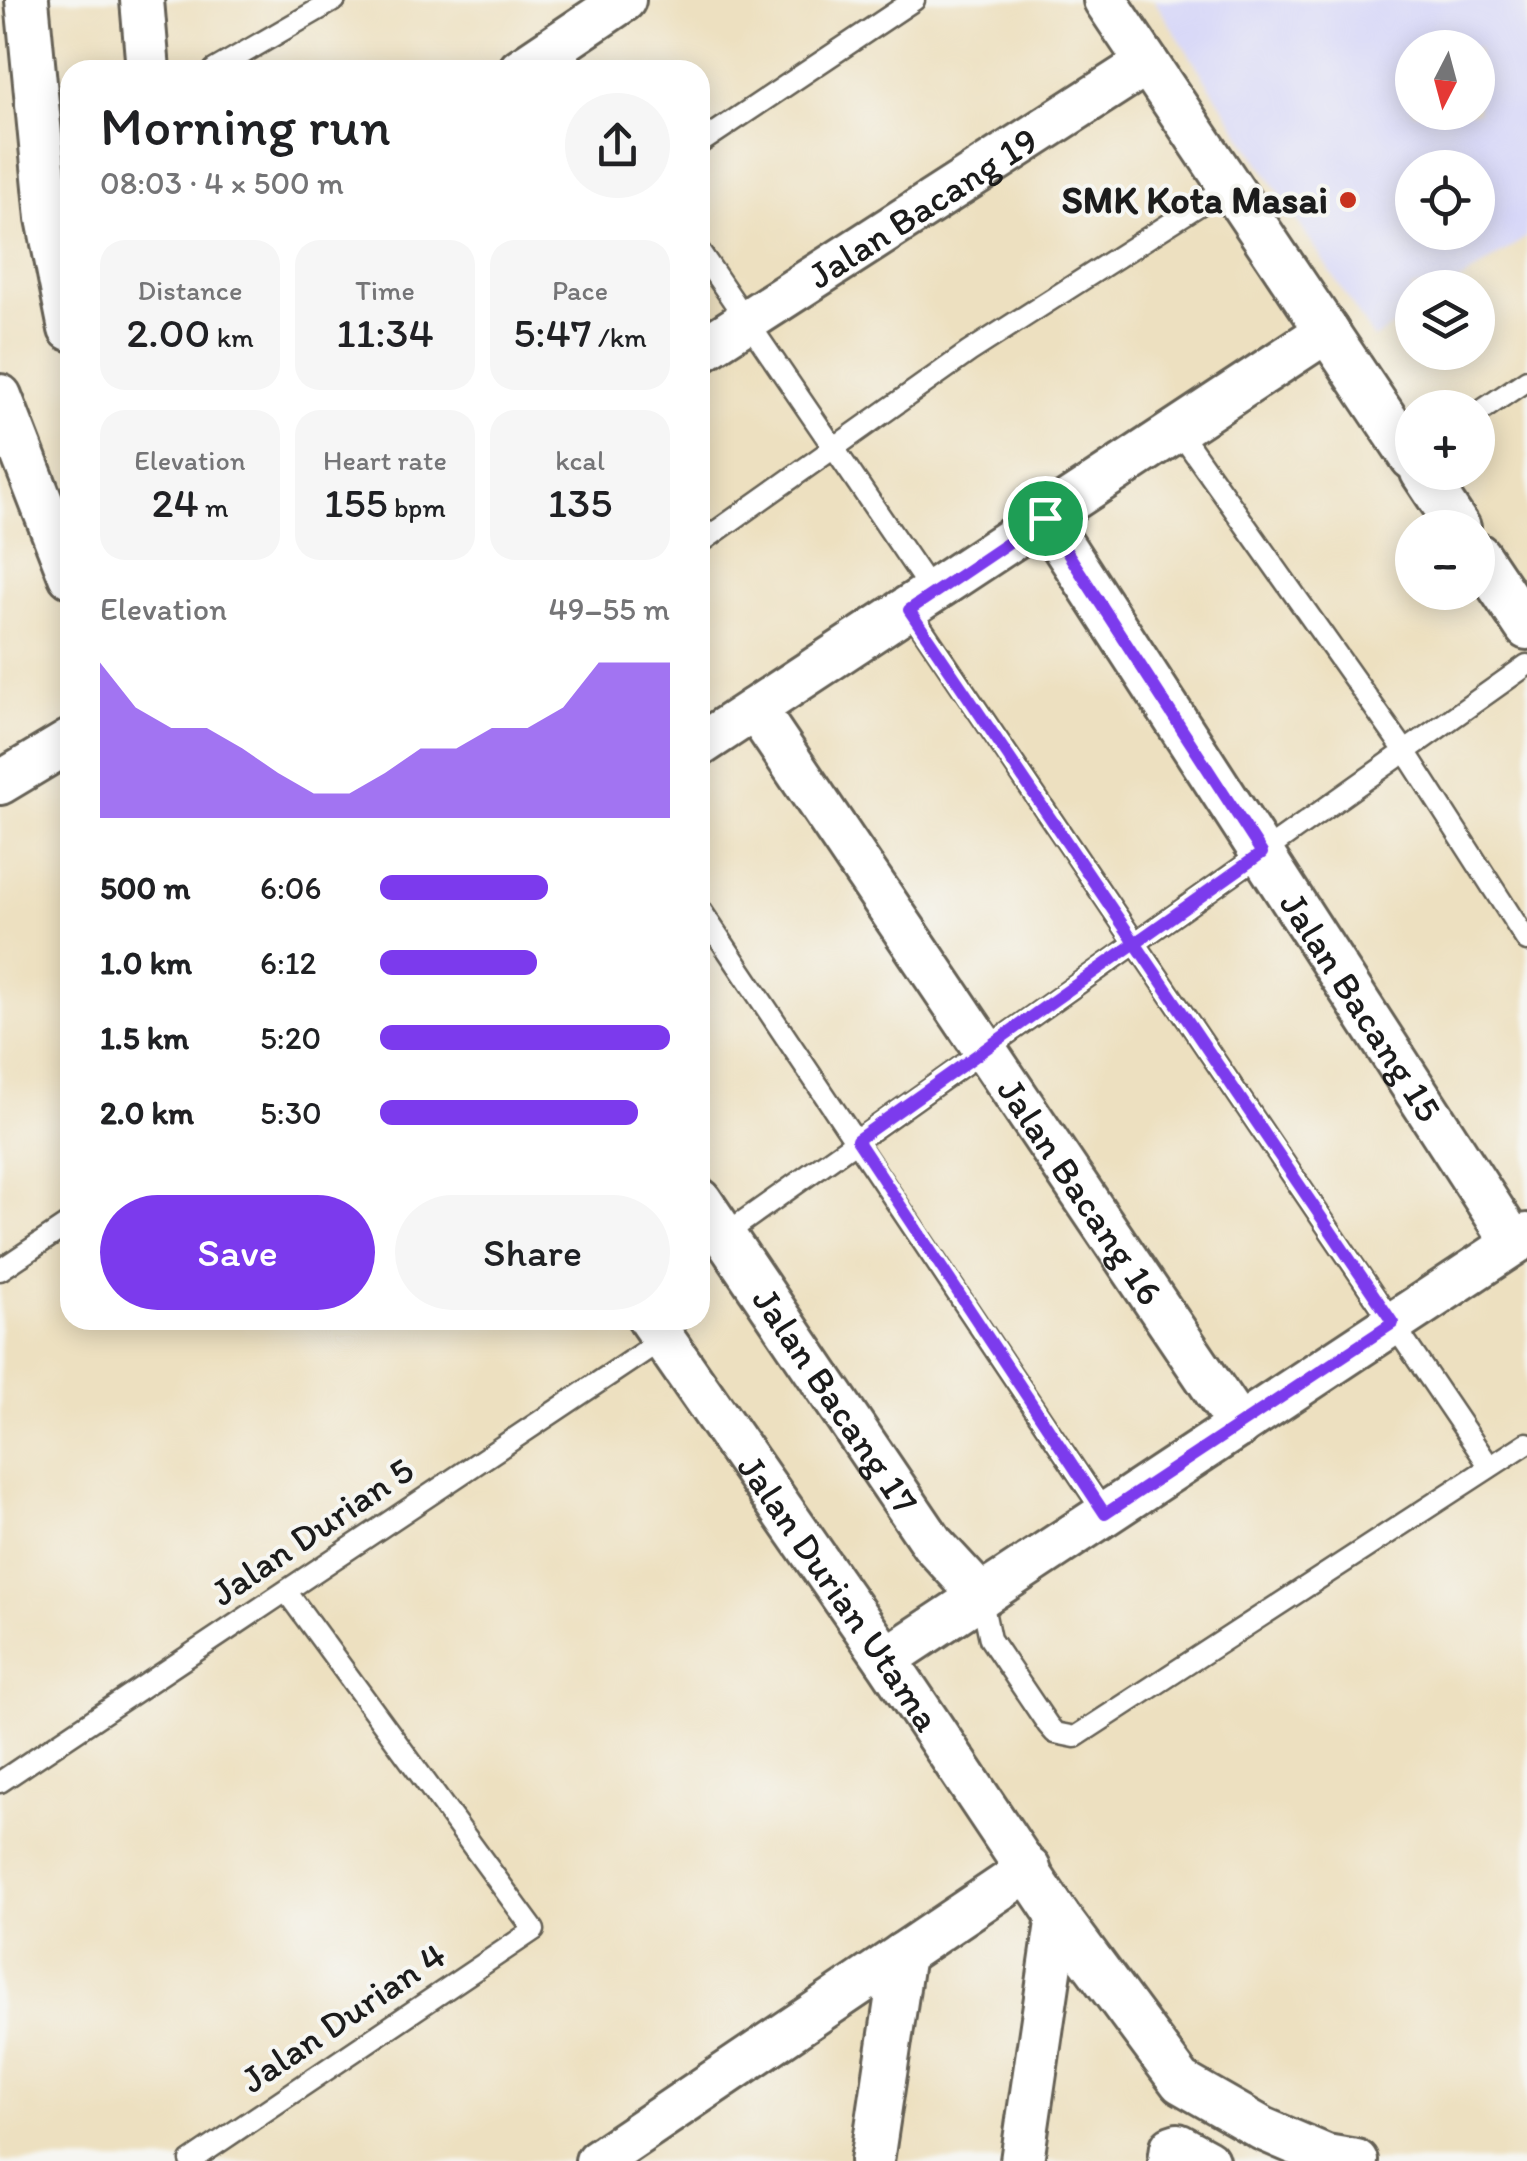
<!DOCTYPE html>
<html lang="en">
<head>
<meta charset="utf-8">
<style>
  body { margin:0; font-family:Itim,sans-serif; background:#f6f6f6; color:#202124; height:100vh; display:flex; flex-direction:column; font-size:38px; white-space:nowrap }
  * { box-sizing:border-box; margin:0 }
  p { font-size:32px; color:#757577 }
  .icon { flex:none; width:55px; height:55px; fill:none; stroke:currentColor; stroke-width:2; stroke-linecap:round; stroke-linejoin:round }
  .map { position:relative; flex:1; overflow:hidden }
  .side { position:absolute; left:60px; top:60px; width:650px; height:1270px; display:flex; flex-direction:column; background:#fff; border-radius:30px; box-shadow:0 5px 25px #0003 }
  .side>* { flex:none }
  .needle { width:65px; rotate:186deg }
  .fabs { position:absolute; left:1395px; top:30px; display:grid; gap:20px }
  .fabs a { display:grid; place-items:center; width:100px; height:100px; border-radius:50%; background:#fff; box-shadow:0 5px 25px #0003; font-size:50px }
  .pin { position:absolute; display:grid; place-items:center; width:85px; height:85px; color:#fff; margin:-42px; border:5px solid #fff; border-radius:50%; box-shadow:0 2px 10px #0007 }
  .round { display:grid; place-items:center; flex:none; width:105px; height:105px; border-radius:52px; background:#f6f6f6 }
  .headline { display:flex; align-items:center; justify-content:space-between; height:170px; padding:0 40px }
  h1 { font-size:55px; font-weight:600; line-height:75px }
  .stats { display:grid; grid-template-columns:repeat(3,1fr); gap:15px; height:170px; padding:10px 40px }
  .stats div { display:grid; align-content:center; border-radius:25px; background:#f6f6f6; text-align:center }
  .stats b { font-size:42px; font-weight:600 }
  .stats small { font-size:28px; font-weight:400 }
  .stats p { font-size:28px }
  .chart { height:280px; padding:20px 40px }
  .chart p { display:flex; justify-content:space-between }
  .chart svg { width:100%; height:180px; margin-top:10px; fill:#7c3aed; opacity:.7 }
  .button { display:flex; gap:20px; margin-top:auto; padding:20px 40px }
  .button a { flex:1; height:115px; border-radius:60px; background:#7c3aed; color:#fff; font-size:40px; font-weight:600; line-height:115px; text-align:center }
  .button a+a { background:#f6f6f6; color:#202124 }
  ul { padding:0 40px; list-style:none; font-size:32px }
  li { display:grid; grid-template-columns:160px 120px 1fr; align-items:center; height:75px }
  li i { height:25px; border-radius:12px; background:#7c3aed }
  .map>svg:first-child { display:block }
  .built { fill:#d7d7f8; fill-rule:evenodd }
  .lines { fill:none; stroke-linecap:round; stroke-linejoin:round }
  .service-casing { stroke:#656155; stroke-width:25 }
  .minor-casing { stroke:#656155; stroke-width:48 }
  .service { stroke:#fff; stroke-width:20 }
  .minor { stroke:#fff; stroke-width:42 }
  .route-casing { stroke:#fff; stroke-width:20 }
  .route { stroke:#7c3aed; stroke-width:12 }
  .poi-dot { fill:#c8321e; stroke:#f6f6f2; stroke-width:4 }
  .labels { text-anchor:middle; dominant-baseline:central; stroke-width:8; stroke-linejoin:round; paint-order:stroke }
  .poi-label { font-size:38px; font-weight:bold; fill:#1c1c1c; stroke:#f6f6f2; text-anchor:end }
  .street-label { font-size:38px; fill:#1c1c1c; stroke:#f6f6f2 }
</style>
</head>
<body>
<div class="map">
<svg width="1527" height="2161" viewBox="0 0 1527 2161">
  <rect width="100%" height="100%" fill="#f6f6f2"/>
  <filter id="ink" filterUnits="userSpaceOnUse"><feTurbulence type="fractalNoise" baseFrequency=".01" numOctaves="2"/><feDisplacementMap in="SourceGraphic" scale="20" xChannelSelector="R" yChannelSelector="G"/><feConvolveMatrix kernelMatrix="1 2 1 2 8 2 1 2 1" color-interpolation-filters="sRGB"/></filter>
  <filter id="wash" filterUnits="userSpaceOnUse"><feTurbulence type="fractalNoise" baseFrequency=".0048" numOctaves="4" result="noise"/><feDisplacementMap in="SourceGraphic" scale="40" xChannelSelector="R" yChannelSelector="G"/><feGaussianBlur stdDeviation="2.25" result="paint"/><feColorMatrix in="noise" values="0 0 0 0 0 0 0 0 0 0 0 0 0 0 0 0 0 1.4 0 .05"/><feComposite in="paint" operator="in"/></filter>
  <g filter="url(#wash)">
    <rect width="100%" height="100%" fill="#ede0c0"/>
    <path class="built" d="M1154,0h373v237l-76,50 -39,1v25l-38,26zM1412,48h66v64h-66zM1412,168h66v64h-66z"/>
  </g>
  <g filter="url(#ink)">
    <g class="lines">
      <defs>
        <path id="service" d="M558,44l18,26
          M214,70l121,-70
          M700,143l214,-143
          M700,252l232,340
          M1478,413l49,-33
          M1178,430l227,321 122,190
          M700,543l269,-191 260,-166
          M909,609l581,858
          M700,909l405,605
          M724,1235l803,-570
          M0,1270l70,-47
          M981,1596l9,43 58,86 7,8 20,4 452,-294
          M0,1782l663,-443
          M191,2161l343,-231 -248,-339"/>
        <g id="minor">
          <path d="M27,0l21,218 22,111"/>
          <path d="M142,0l6,70"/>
          <path d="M1105,0l307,458"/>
          <path d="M520,70l104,-70"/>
          <path id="s1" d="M700,351l447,-288"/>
          <path d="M0,396l70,180"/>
          <path d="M1422,472l37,56"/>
          <path id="s2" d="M1045,518l469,725"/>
          <path d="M1478,555l49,73"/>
          <path id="s3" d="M755,709l484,717"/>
          <path d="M700,745l627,-414"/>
          <path d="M0,783l70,-42"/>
          <path id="s4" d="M700,1200l232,343 49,53"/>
          <path id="s5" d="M650,1320l236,339 172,257 123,166 82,47 63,27 30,5"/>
          <path d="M886,1659l641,-424"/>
          <path d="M597,2161l432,-292"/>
          <path d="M872,2161l31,-207"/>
          <path d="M1022,2161l36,-245"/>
          <path d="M1170,2161l2,-14 6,-2 29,16"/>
        </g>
      </defs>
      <use href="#service" class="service-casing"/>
      <use href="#minor" class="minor-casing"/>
      <use href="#service" class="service"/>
      <use href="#minor" class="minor"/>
    </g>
  </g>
  <g class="lines" filter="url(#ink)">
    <defs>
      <path id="route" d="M1045,518l217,335 -405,287 248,374 288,-191 -484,-713 136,-92"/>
    </defs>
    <use href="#route" class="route-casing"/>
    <use href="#route" class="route"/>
  </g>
  <circle class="poi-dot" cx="1348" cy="200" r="10"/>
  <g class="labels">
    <g class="poi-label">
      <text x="1328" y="200">SMK Kota Masai</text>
    </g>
    <g class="street-label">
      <text stroke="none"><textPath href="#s1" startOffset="265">Jalan Bacang 19</textPath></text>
      <text stroke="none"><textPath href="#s2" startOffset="582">Jalan Bacang 15</textPath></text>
      <text stroke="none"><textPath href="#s3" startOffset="582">Jalan Bacang 16</textPath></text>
      <text stroke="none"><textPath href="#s4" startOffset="242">Jalan Bacang 17</textPath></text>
      <text transform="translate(312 1531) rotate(-34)">Jalan Durian 5</text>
      <text stroke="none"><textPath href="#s5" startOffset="332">Jalan Durian Utama</textPath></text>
      <text transform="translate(343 2017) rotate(-34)">Jalan Durian 4</text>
    </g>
  </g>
</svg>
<div class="fabs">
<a><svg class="needle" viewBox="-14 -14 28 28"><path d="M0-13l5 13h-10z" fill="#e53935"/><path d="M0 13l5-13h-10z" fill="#757577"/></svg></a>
<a><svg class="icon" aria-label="locate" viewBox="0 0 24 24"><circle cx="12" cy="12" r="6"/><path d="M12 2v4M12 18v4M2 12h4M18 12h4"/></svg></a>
<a><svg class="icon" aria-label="layers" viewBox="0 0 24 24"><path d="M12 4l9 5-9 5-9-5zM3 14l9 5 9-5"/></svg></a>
<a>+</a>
<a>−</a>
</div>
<div class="pin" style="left:1045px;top:518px;background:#1e9e55"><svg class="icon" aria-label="arrive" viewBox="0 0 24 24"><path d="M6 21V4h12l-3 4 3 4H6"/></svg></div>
<section class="side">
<div class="headline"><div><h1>Morning run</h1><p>08:03 · 4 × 500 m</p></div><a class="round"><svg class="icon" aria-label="share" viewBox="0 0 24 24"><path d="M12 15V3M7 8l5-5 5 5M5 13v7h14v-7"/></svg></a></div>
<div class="stats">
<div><p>Distance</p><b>2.00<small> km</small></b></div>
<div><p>Time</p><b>11:34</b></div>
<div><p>Pace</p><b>5:47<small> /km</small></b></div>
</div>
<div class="stats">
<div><p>Elevation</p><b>24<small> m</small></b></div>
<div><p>Heart rate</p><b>155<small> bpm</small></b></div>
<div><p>kcal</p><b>135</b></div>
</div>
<div class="chart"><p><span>Elevation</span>49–55 m</p>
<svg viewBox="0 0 160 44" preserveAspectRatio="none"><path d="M0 44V6L10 17L20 22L30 22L40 27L50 33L60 38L70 38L80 33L90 27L100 27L110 22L120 22L130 17L140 6L150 6L160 6V44z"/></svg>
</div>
<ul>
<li><b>500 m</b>6:06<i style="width:58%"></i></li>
<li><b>1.0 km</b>6:12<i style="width:54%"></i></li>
<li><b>1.5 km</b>5:20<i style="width:100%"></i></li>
<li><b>2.0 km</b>5:30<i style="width:89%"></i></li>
</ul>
<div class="button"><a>Save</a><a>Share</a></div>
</section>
</div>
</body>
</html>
